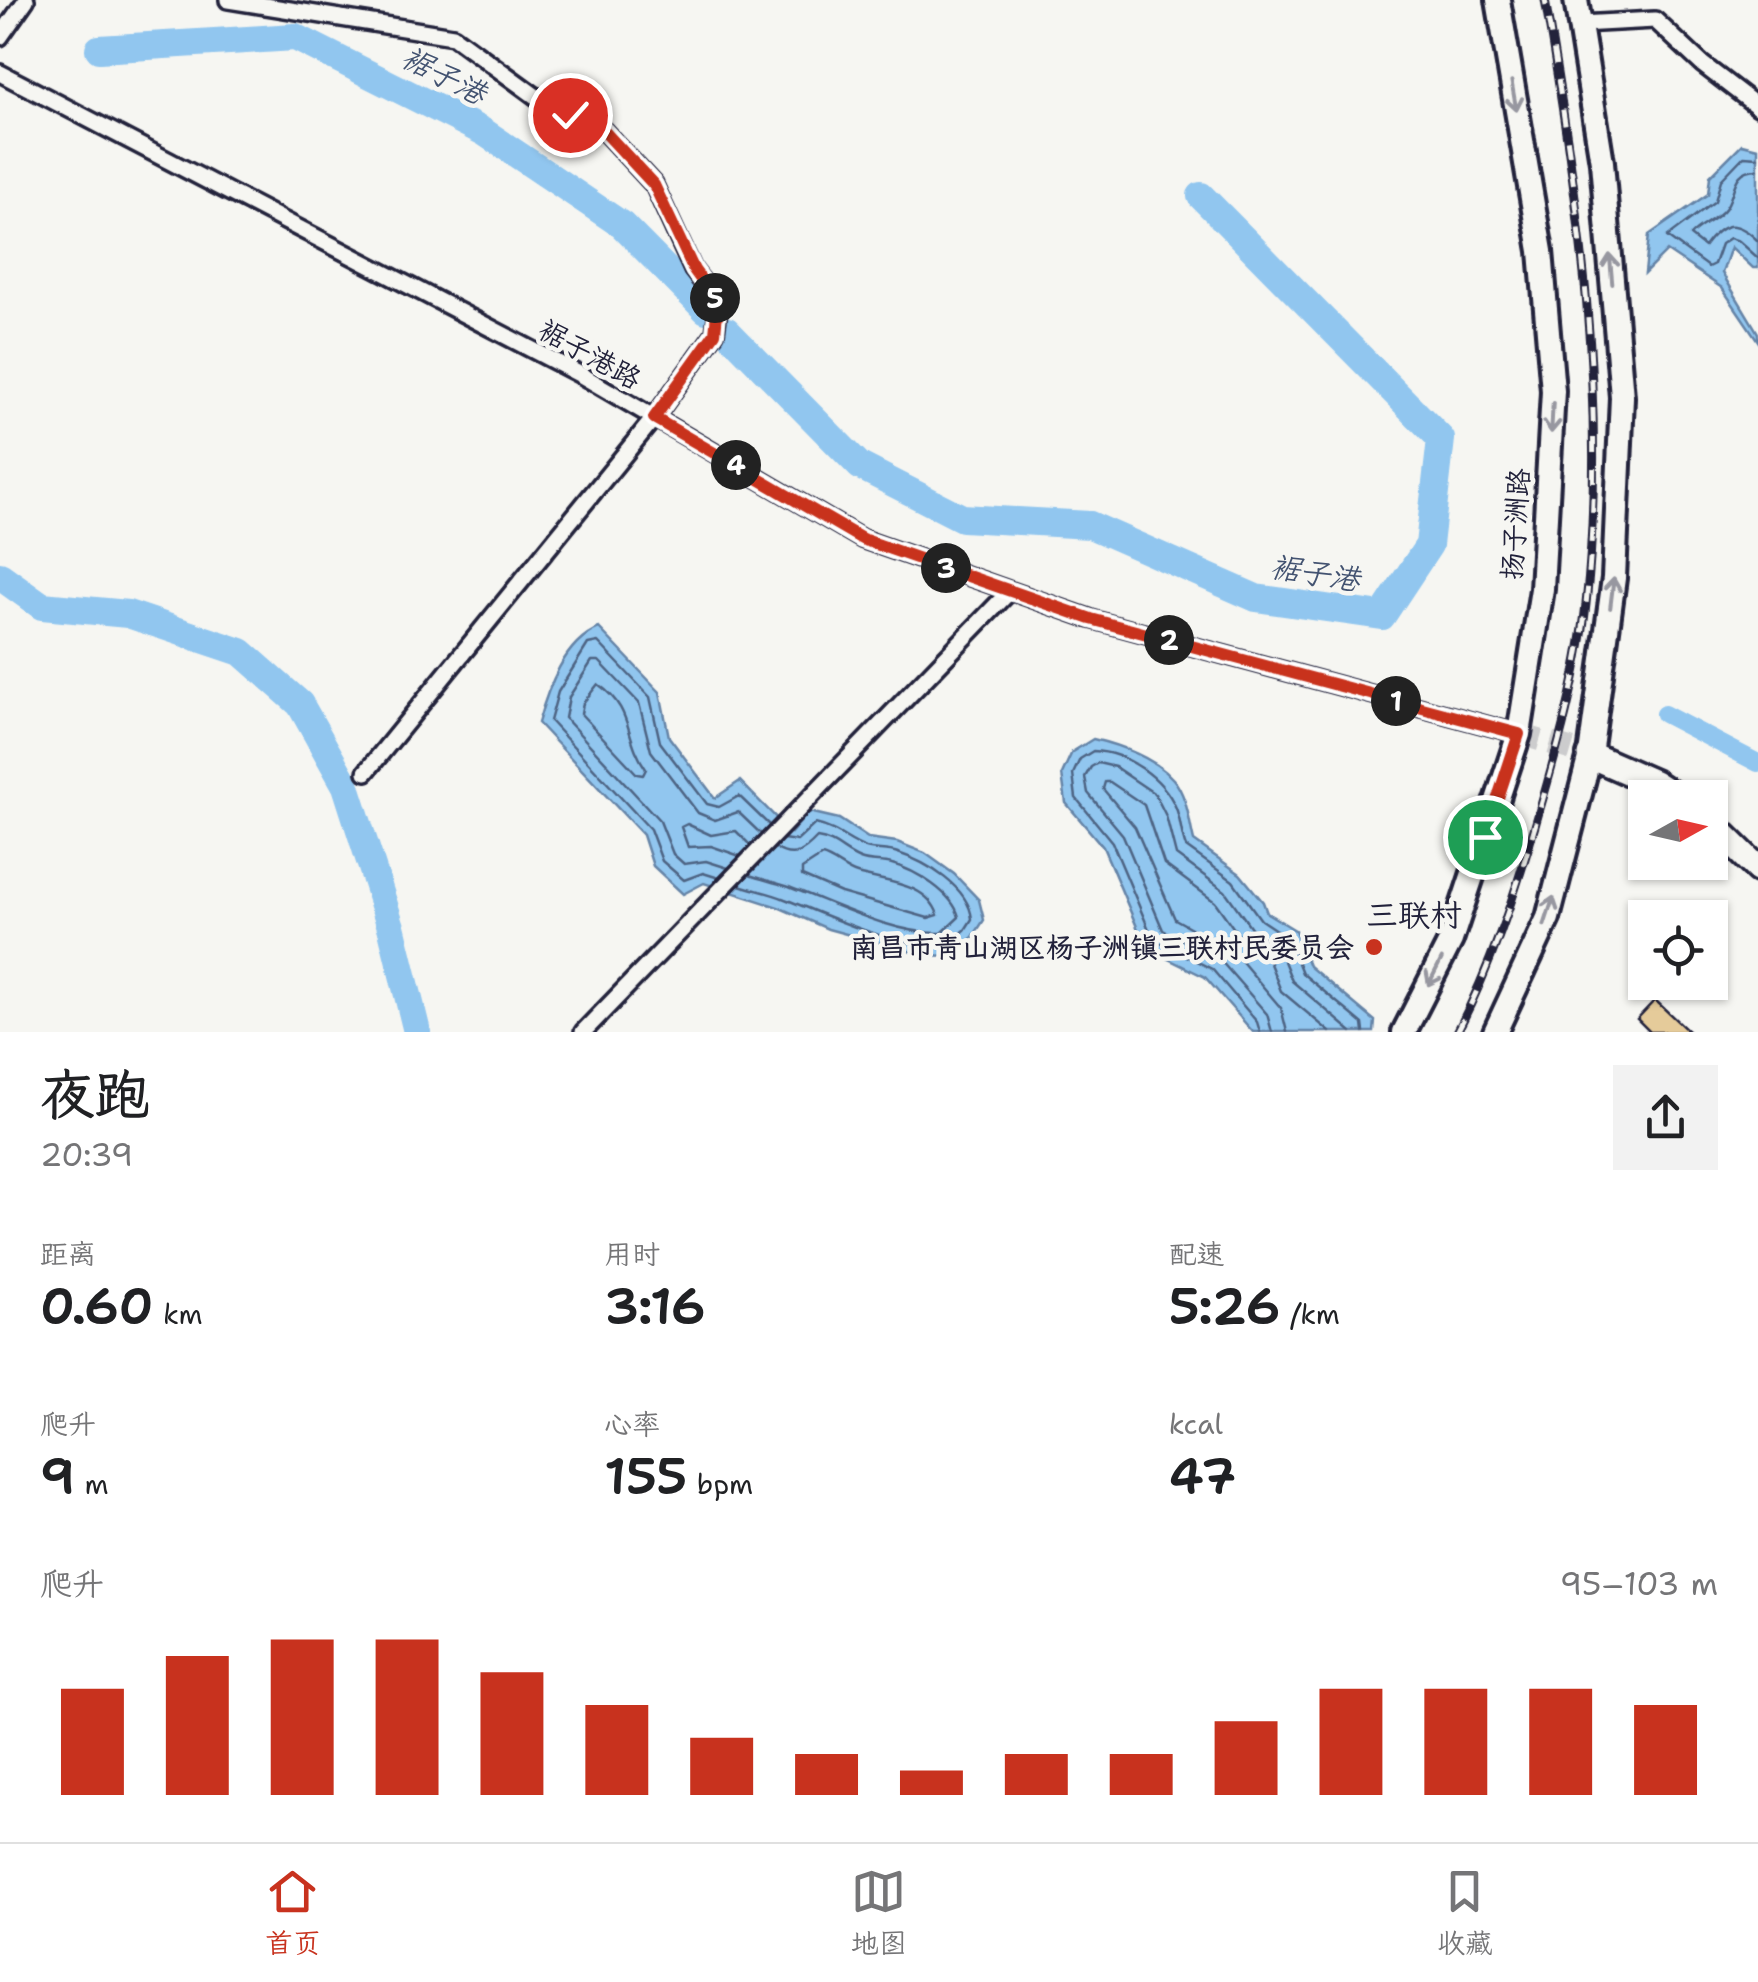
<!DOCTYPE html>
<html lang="zh">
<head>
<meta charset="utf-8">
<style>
  body { margin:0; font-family:"Shantell Sans","LXGW WenKai TC",sans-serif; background:#f2f2f2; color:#202124; height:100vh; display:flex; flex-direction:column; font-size:38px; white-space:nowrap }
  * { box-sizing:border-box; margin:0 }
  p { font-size:32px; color:#757577 }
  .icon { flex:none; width:55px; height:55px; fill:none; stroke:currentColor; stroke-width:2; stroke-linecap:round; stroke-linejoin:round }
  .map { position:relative; height:1032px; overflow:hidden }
  .side { display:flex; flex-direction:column; background:#fff; flex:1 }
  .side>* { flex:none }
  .needle { width:65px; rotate:82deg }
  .fabs { position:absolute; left:1628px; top:780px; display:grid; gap:20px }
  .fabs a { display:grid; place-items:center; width:100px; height:100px; border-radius:0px; background:#fff; box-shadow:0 2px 8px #0004; font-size:50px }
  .pin { position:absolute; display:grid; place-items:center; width:85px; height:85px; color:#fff; margin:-42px; border:5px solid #fff; border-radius:50%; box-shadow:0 2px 10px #0007 }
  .km { position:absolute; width:50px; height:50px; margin:-25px; border-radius:50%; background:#222; color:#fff; font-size:28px; line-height:50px; text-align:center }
  .round { display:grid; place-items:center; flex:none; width:105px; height:105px; border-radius:0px; background:#f2f2f2 }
  .overview { display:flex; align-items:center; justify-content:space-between; height:170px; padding:0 40px }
  h1 { font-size:55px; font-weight:600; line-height:75px }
  .stats { display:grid; grid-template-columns:repeat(3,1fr); gap:15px; height:170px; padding:10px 40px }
  .stats div { display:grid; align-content:center }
  .stats b { font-size:50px; font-weight:600 }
  .stats small { font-size:28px; font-weight:400 }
  .stats p { font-size:28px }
  .chart { height:280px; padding:20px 40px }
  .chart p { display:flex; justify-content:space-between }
  .chart svg { width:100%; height:180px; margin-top:10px; stroke:#c8321e; stroke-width:6 }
  .menu { display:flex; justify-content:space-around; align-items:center; height:140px; border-top:2px solid #e0e0e0; background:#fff; font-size:28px; color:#757577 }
  .menu a { display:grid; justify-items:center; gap:5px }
  .menu .active { color:#c8321e }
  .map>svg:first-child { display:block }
  .water { fill:#91c6ef; stroke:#6584a7; stroke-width:2.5 }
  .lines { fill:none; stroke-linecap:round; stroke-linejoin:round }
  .shore { stroke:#4e6483; stroke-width:2.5 }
  .canal { stroke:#91c6ef; stroke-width:18 }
  .river { stroke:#91c6ef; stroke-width:28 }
  .building { fill:#e5cb9a; stroke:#22223b; stroke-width:2.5 }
  .secondary-tunnel { stroke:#cccccd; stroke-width:22; stroke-dasharray:22 11; stroke-linecap:butt }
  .minor-casing { stroke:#22223b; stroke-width:22 }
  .secondary-casing { stroke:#22223b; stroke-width:30 }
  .primary-casing { stroke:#22223b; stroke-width:32 }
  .minor { stroke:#f6f6f2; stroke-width:15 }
  .secondary { stroke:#f6f6f2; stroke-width:22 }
  .primary { stroke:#f6f6f2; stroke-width:25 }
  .rail-casing { stroke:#22223b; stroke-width:9 }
  .rail { stroke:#f6f6f2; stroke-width:5; stroke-dasharray:15; stroke-linecap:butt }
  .oneway { stroke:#9797a0 }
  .route-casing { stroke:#fff; stroke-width:20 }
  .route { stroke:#c8321e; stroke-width:12 }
  .poi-dot { fill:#c8321e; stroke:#f6f6f2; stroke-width:4 }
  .labels { text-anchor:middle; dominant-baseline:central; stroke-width:9; stroke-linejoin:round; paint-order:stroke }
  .street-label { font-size:28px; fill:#22223b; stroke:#f6f6f2 }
  .poi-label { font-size:28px; font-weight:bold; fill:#22223b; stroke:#f6f6f2; text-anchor:end }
  .water-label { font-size:30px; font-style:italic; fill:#435371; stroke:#f6f6f2 }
  .quarter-label { font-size:32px; fill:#22223b; stroke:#f6f6f2 }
</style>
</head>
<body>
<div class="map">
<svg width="1758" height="1032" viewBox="0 0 1758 1032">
  <rect width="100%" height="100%" fill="#f6f6f2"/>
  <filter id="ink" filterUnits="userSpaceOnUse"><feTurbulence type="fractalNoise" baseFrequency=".01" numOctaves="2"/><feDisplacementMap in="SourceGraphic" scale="20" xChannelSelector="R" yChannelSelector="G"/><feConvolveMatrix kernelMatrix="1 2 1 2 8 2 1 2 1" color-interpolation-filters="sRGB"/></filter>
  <g filter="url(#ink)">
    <path class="water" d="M1742,144l16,4v120h-5l-22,-21 -9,26 36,60v8l-36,-53 -55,-37 -22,22 4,-38 59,-41 2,-18z
      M599,628l61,64 9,45 46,61 25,-17 51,52 18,-21 30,7 29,19 29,4 28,11 29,21 25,26 5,20 -11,17 -24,19 -26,-1 -95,-26 -50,-22 -74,-24 -21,11 -30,-28 -10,-31 -105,-112c10,-35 26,-81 61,-95z
      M1093,739c26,6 62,19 80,40 14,16 16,42 21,62l46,33 23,28 4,11 28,17 14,36 66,55 -1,11h-121l-48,-55 -59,-29 -43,-101 -37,-44 -4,-29 10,-22z"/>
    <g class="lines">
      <path class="shore" d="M1758,157l-14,-1 -23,24 -6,21 -48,36 41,30 6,-3 7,-20 9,-6 9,3 19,17
        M1758,169c-29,0 -21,28 -35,42 -10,10 -24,15 -33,25l14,11c18,-25 31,-29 54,-6
        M598,684c37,27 25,52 48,85l-3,6 -6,-1 -56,-60 2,-11z
        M740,856l-29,-10 -23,1 -7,-20 6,-3 24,11 25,-4 14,14
        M822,856c12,3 22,14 35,18 26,8 70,8 81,41l-10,3 -87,-25 -39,-17v-7z
        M728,868l-22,-7 -22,3 -11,-10 -13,-33 -95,-103 4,-21 23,-36h7l40,42 12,48 47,62 17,7 23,-8 23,22
        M749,875c12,4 25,7 37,11 45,16 108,49 156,47l17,-16c-6,-24 -44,-47 -67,-53 -10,-3 -22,-1 -32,-5 -16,-6 -25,-19 -43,-21 -13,14 -24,22 -42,10
        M719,878l-16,-5 -19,7 -22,-19 -12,-32 -100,-108 8,-29 30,-48 10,-2 52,55 10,45 47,62 12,3 20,-11 30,29
        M739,885c15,5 32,8 46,14 48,19 110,49 161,47l19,-16 7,-11c-3,-32 -46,-57 -74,-66 -11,-4 -22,-2 -32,-5 -19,-7 -28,-19 -51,-24l-18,17 -14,-2
        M1260,1032l-3,-10 -45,-53 -59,-30 -41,-97 -36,-44 -3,-24 7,-15 13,-8c33,1 70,26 83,57 5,13 5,27 10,39l47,34 28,39 27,18 14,35 61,51 1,8
        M1272,1032l-5,-18 -47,-54 -57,-30 -40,-95 -35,-42 -3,-16 6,-10 7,-4 17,4 40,27 11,22 10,39 49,36 27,38 26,17 14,35 60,51
        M1287,1032l-6,-24 -48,-57 -58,-32 -40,-92 -32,-38 2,-7h5l34,23 20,59 51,38 27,38 25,16 14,35 49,41"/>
      <path class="canal" d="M1664,714l94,49"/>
      <path class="river" d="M99,49l196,-12 189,95 138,93 84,85
        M727,331l133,135 102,52 128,7 166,73 126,18 47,-71 12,-106 -240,-243
        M0,576l42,30 86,8 113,38 59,52 46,82 46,144 25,102"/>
    </g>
    <path class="building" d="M1655,1000l34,32h-39l-13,-13z"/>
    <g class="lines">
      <path class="secondary-tunnel" d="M1519,734l71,21"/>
      <defs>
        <path id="minor" d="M228,0l225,36 85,62 65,32 51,55 39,85 26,33 -4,30 -61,85 -288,354
          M1580,24l75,-4 47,44 56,43
          M0,37l26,-37
          M0,73l581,302 281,164 229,80 428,115
          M583,1032l427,-441"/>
        <path id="secondary" d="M1404,1032l47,-92 68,-206 23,-145 11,-198 -12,-140 -43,-251
          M1495,1032l53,-114 42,-163 24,-177 8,-181 -20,-235 -26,-162"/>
        <path id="primary" d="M1590,755l64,28 23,15
          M1710,822l48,47"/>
      </defs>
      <use href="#minor" class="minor-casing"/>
      <use href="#secondary" class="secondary-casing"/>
      <use href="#primary" class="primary-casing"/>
      <use href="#minor" class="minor"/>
      <use href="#secondary" class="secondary"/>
      <use href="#primary" class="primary"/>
      <defs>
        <path id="rail" d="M1457,1032c34,-65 57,-136 78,-206 21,-72 43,-147 51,-222 22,-203 -7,-404 -41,-604"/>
      </defs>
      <use href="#rail" class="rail-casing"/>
      <use href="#rail" class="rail"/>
    </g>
    <defs><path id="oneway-shaft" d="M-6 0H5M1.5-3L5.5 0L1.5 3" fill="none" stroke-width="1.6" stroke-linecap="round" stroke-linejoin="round" transform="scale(2.5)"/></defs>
    <g class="oneway">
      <use href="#oneway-shaft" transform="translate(1514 96) rotate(80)"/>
      <use href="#oneway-shaft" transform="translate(1611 269) rotate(-95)"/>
      <use href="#oneway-shaft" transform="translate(1552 418) rotate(93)"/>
      <use href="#oneway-shaft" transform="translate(1612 593) rotate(-83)"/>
      <use href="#oneway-shaft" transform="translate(1549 911) rotate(-72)"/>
      <use href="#oneway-shaft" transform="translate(1435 972) rotate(117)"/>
    </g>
  </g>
  <g class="lines" filter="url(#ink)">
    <defs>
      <path id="route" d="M570,115l33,15 51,55 40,85 24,33 -3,30 -61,85 208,121 229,80 428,115 -34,103"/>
    </defs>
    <use href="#route" class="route-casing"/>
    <use href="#route" class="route"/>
  </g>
  <circle class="poi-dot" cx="1374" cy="947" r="10"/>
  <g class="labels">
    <g class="street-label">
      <text transform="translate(590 354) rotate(29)">裾子港路</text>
      <text transform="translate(1515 524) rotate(-86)">扬子洲路</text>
    </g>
    <g class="poi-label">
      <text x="1354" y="947">南昌市青山湖区杨子洲镇三联村民委员会</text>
    </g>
    <g class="water-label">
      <text transform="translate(444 75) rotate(27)">裾子港</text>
      <text transform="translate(1315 573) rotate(9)">裾子港</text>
    </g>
    <g class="quarter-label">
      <text x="1414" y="914">三联村</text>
    </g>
  </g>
</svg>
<div class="fabs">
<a><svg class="needle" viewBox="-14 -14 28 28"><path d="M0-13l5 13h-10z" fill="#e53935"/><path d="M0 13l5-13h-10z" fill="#757577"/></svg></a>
<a><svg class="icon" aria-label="locate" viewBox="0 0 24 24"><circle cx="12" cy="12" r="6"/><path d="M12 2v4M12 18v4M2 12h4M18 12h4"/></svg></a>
</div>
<div class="pin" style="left:1485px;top:837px;background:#1e9e55"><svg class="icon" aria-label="arrive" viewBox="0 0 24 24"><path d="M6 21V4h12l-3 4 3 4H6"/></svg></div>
<div class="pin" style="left:570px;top:115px;background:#d93025"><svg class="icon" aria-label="check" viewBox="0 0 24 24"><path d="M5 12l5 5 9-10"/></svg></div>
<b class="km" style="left:1396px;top:701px">1</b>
<b class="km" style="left:1169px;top:640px">2</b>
<b class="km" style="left:946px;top:568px">3</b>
<b class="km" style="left:736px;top:465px">4</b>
<b class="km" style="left:715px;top:298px">5</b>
</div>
<section class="side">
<div class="overview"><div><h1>夜跑</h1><p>20:39</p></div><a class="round"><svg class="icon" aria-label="share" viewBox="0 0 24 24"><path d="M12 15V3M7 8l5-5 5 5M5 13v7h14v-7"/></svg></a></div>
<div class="stats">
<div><p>距离</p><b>0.60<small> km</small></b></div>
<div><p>用时</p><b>3:16</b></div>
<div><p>配速</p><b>5:26<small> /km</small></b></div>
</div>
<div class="stats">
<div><p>爬升</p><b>9<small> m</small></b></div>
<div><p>心率</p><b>155<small> bpm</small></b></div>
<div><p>kcal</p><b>47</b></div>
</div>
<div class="chart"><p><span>爬升</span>95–103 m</p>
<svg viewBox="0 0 160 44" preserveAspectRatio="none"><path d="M5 44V18M15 44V10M25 44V6M35 44V6M45 44V14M55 44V22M65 44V30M75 44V34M85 44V38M95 44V34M105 44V34M115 44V26M125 44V18M135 44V18M145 44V18M155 44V22"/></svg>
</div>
</section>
<nav class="menu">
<a class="active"><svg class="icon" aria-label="home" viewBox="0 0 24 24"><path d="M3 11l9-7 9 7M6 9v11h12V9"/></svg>首页</a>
<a><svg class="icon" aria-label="map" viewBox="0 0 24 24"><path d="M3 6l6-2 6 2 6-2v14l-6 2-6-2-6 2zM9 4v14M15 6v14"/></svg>地图</a>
<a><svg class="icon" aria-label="saved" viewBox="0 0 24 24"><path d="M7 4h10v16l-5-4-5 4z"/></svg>收藏</a>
</nav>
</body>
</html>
